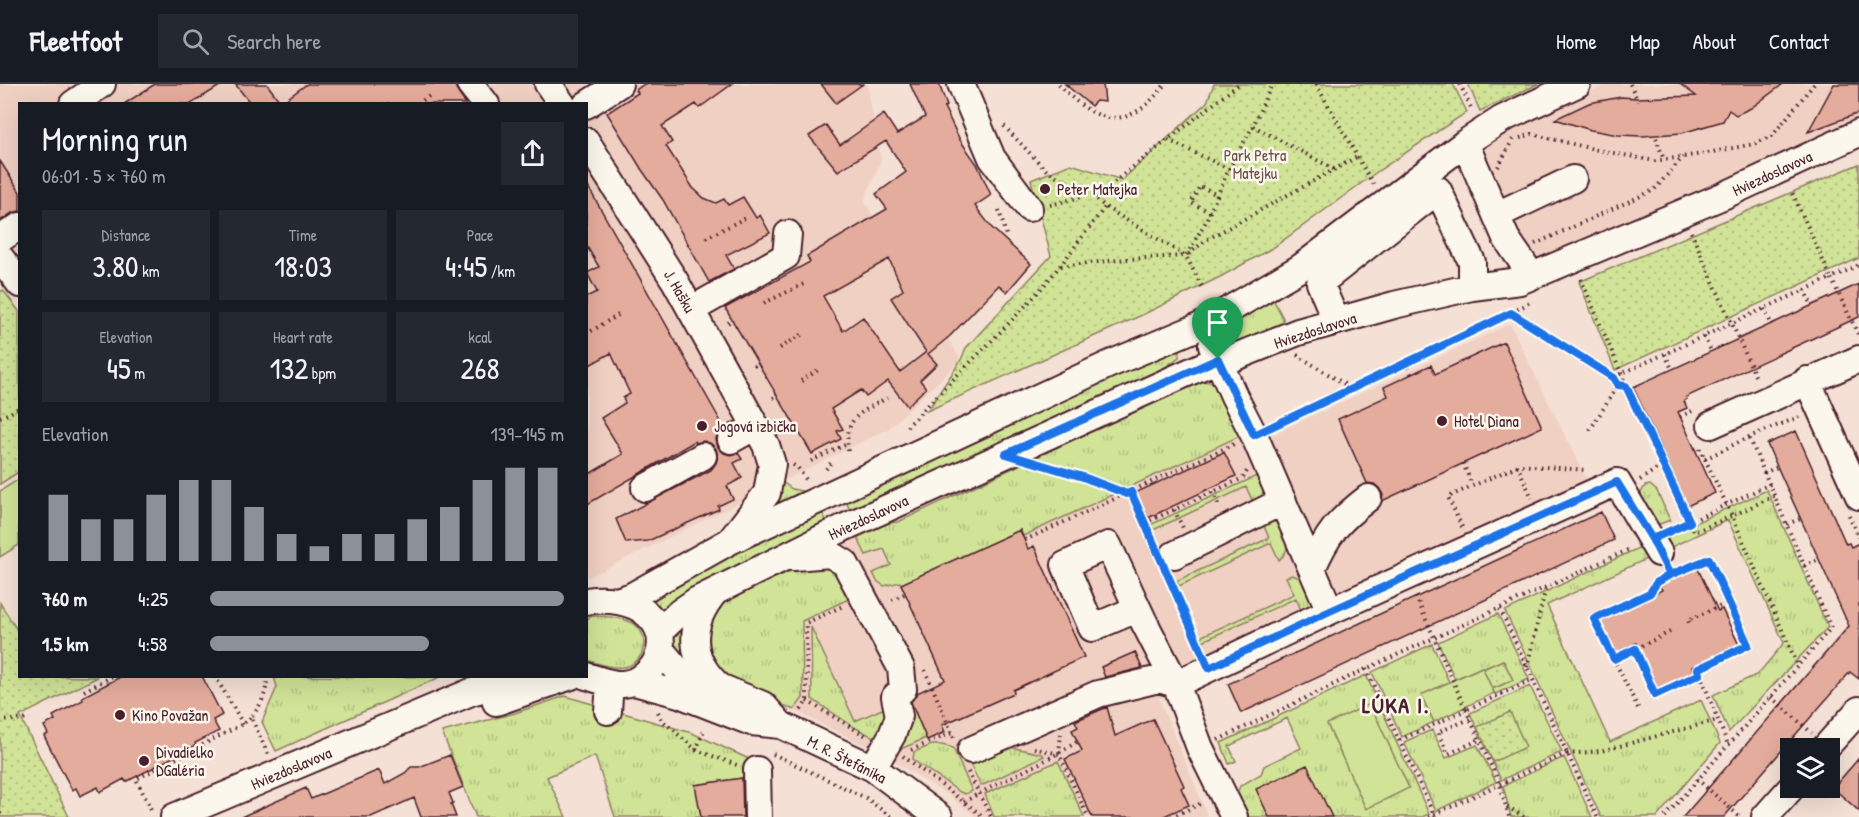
<!DOCTYPE html>
<html lang="en">
<head>
<meta charset="utf-8">
<style>
  body { margin:0; font-family:"Patrick Hand",sans-serif; background:#242831; color:#f1f3f6; height:100vh; display:flex; flex-direction:column; font-size:22px; white-space:nowrap }
  * { box-sizing:border-box; margin:0 }
  p { font-size:20px; color:#9ea1a6 }
  .icon { flex:none; width:33px; height:33px; fill:none; stroke:currentColor; stroke-width:2; stroke-linecap:round; stroke-linejoin:round }
  .map { position:relative; flex:1; overflow:hidden }
  .drawer { position:absolute; left:18px; top:18px; width:570px; height:576px; display:flex; flex-direction:column; background:#171b24; border-radius:0px; box-shadow:0 6px 24px #0002 }
  .drawer>* { flex:none }
  .tools { position:absolute; left:1780px; top:654px; display:grid; gap:12px }
  .tools a { display:grid; place-items:center; width:60px; height:60px; border-radius:0px; background:#171b24; box-shadow:0 6px 24px #0002; font-size:30px }
  .pin { position:absolute; display:grid; place-items:center; width:51px; height:51px; color:#fff; margin:-62px -26px; border-radius:50% 50% 50% 0; rotate:-45deg; box-shadow:0 0 6px #0007 }
  .pin .icon { rotate:45deg }
  .round { display:grid; place-items:center; flex:none; width:63px; height:63px; border-radius:0px; background:#242831 }
  .head { display:flex; align-items:center; justify-content:space-between; height:102px; padding:0 24px }
  h1 { font-size:33px; font-weight:600; line-height:45px }
  .figures { display:grid; grid-template-columns:repeat(3,1fr); gap:9px; height:102px; padding:6px 24px }
  .figures div { display:grid; align-content:center; border-radius:0px; background:#242831; text-align:center }
  .figures b { font-size:30px; font-weight:600 }
  .figures small { font-size:16px; font-weight:400 }
  .figures p { font-size:16px }
  .chart { height:168px; padding:12px 24px }
  .chart p { display:flex; justify-content:space-between }
  .chart svg { width:100%; height:108px; margin-top:6px; stroke:#8c9099; stroke-width:6 }
  ul { padding:0 24px; list-style:none; font-size:20px }
  li { display:grid; grid-template-columns:96px 72px 1fr; align-items:center; height:45px }
  li i { height:15px; border-radius:8px; background:#8c9099 }
  header { display:flex; align-items:center; gap:36px; box-sizing:border-box; height:84px; padding:0 30px; background:#171b24; border-bottom:2px solid #363941 }
  header strong { font-size:28px }
  nav { display:flex; gap:33px; margin-inline-start:auto; font-size:21px }
  .search { width:420px; height:54px; background:#242831; display:flex; align-items:center; gap:15px; box-sizing:border-box; padding:0 21px; border-radius:0px; color:#9ea1a6; font-size:22px }
  .map>svg:first-child { display:block }
  .built { fill:#efd0c3 }
  .grass { fill:url(#grass-tufts); stroke:#8d8161; stroke-width:1.5 }
  .park { fill:url(#park-dots); stroke:#8d8161; stroke-width:1.5 }
  .pitch { fill:#d0e397; stroke:#8d8161; stroke-width:1.5 }
  .building { fill:#e4ac9c; stroke:#4a1f2b; stroke-width:1.5; fill-rule:evenodd }
  .lines { fill:none; stroke-linecap:round; stroke-linejoin:round }
  .minor-casing { stroke:#4a1f2b; stroke-width:30 }
  .path { stroke:#4a1f2b; stroke-width:4; stroke-dasharray:1.5 4.5; stroke-linecap:butt }
  .minor { stroke:#fbf7ec; stroke-width:26 }
  .route-casing { stroke:#fff; stroke-width:12 }
  .route { stroke:#1a73e8; stroke-width:8 }
  .poi-dot { fill:#4a1f2b; stroke:#fbf7ec; stroke-width:2 }
  .labels { text-anchor:middle; dominant-baseline:central; stroke-width:5; stroke-linejoin:round; paint-order:stroke }
  .park-label { font-size:16px; fill:#6c5046; stroke:#fbf7ec }
  .street-label { font-size:16px; fill:#4a1f2b; stroke:#fbf7ec }
  .poi-label { font-size:16px; fill:#4a1f2b; stroke:#fbf7ec; text-anchor:start }
  .district-label { font-size:22px; font-weight:bold; letter-spacing:1.5px; fill:#4a1f2b; stroke:#fbf7ec }
</style>
</head>
<body>
<header>
<strong>Fleetfoot</strong>
<div class="search"><svg class="icon" aria-label="search" viewBox="0 0 24 24"><circle cx="10" cy="10" r="6"/><path d="M15 15l6 6"/></svg>Search here</div>
<nav><a>Home</a><a>Map</a><a>About</a><a>Contact</a></nav>
</header>
<div class="map">
<svg width="1859" height="733" viewBox="0 0 1859 733">
  <defs>
    <pattern id="grass-tufts" width="24" height="20" patternUnits="userSpaceOnUse" patternTransform="scale(1.5)"><rect width="24" height="20" fill="#d0e397"/><path d="M3 7l-1-3M5 7V3M7 7l1-3M15 17l-1-3M17 17v-4M19 17l1-3" fill="none" stroke="#b4c282"/></pattern>
    <pattern id="park-dots" width="8" height="8" patternUnits="userSpaceOnUse" patternTransform="scale(1.5)"><rect width="8" height="8" fill="#d0e397"/><path d="M2 2h.1M6 6h.1" fill="none" stroke="#b4c282" stroke-width="1.8" stroke-linecap="round"/></pattern>
  </defs>
  <rect width="100%" height="100%" fill="#f4e0d4"/>
  <filter id="ink" filterUnits="userSpaceOnUse"><feTurbulence type="fractalNoise" baseFrequency=".0167" numOctaves="2"/><feDisplacementMap in="SourceGraphic" scale="12" xChannelSelector="R" yChannelSelector="G"/><feConvolveMatrix kernelMatrix="1 2 1 2 8 2 1 2 1" color-interpolation-filters="sRGB"/></filter>
  <g filter="url(#ink)">
    <path class="built" d="M0,0h867l14,76 -17,41 97,159 -73,69 -301,149 -1,-474h-566l-1,157 -19,-32z
      M1608,0h251v42l-336,144 -51,-117 15,-12z
      M1510,240l86,175 -437,200 49,118h-232l-25,-20 -63,-40 -94,-47 9,-12 -1,-77 20,-74 392,-170 34,69z"/>
    <path class="grass" d="M1273,215l10,19v15l-43,18 -9,-8 1,-16 15,-15z
      M1174,262l6,5 -1,6 -44,32 -283,126 -7,-16z
      M1199,297l12,1 8,7 21,47 -217,100 -3,-6 -119,54 -1,-2 -16,4 -7,-5 -4,-8 18,-8 -7,-16 -18,6 -11,-22 25,-9 18,-2z
      M1259,391c4,12 8,21 -5,29l-8,-17 -93,43 -3,-5z
      M778,395l14,10 10,2 -33,18z
      M1650,401l7,6 13,29 -18,7 -13,-31 6,-10z
      M1767,406l61,137 -99,105 -16,-37 45,-21 26,-31 -56,-123 -63,30 -5,-11z
      M821,426l8,16 -166,88 -19,-16z
      M1270,436c19,6 24,27 9,40l-8,-17 -92,43 -3,-5 93,-43 -7,-17z
      M1649,459l6,12 -108,50 63,137 91,-42 19,43 -63,74h-56l-96,-206z
      M827,475l28,37 -53,25 1,77 -9,12 -72,-32 -11,-11 -7,-43 11,-17 21,-19 41,-11 38,-17z
      M1292,491l13,5c8,15 13,21 -2,35l-7,-17 -93,43 -3,-4 94,-43 -8,-17z
      M1498,530l31,65 -34,15 -3,-5 21,-9 -10,-20 -20,9 -1,-2 -27,12 -17,-37z
      M592,532c13,0 31,1 42,8 16,10 12,36 -6,42 -12,4 -30,-2 -41,-6v-41z
      M683,534l7,49 -19,-23 2,-14z
      M811,543l44,94 36,-16 -10,36 -27,-14 -42,-28z
      M1432,560l17,38 -27,13 12,27 -32,15 -30,-65z
      M1366,591l63,139 -7,3h-176l-10,-21 4,-10 21,-12 3,-8 37,-18 -14,-30 -58,28 7,15 -7,3 -8,-21z
      M274,593v-1l166,1 -164,74 -14,-29 15,-35z
      M1530,602l32,66 -61,28 -31,-67z
      M565,612l127,37 57,26 -7,19 -46,7 5,32h-86l-20,-61 -48,21 19,40h-90l-34,-85 73,-19z
      M909,613l17,41 -25,11 -9,-2z
      M1432,646l14,28 31,-13 19,37 -60,29 -32,-69z
      M932,661h10l11,3 19,43 -7,3 -5,-2 -47,-32 1,-8z
      M1010,663l32,7 2,2 -63,30 -11,-22z
      M1564,673l28,60h-81l-8,-31z
      M1058,677l26,56h-90l-9,-23z"/>
    <path class="park" d="M1214,0h239l14,28 -89,59 -104,76 -54,30 -78,38 -215,96 34,-51 5,-12 85,-92 -20,-76 40,-16 51,16 85,-78z
      M1468,0h70l-58,27z
      M1859,80v94l-244,112 -36,-88z
      M3,206l16,21 1,160 -20,13v-192z
      M0,519l19,30 1,43 78,1 -78,39 49,101h-69z
      M1503,576l10,20 -21,9 -9,-20z
      M1510,628l16,35 -33,15 -16,-35z"/>
    <path class="pitch" d="M19,395v66l-19,12v-66z
      M1482,583l12,26 -60,29 -13,-27z
      M1370,620l39,84 -43,21 -39,-85z"/>
    <path class="building" d="M155,0h68l-32,20h-67z
      M235,0h32l14,19 26,-19h148l3,9 8,11h-215z
      M644,0h88l-33,24 -3,-4 -34,22 10,16 -6,4 27,42 11,10 12,5 8,-4 4,6 15,-8 13,21 4,-3 10,18 -44,22 8,14 -25,13 -46,-82 -21,-30 -35,-57 31,-20 -2,-3z
      M821,0h42l-27,19z
      M910,0h29l8,22 -3,1 16,33 17,24 14,31 -16,11 17,22 39,36 -24,28 -8,-7 -49,51 -22,18 9,10 -17,16 6,8 -19,18 -19,-25 -22,16 -5,-7 -30,19 12,20 -6,2 4,8 -29,15 -87,-146 85,-46 -3,-6 80,-47 -11,-15 30,-22 -20,-31 -48,30 -29,-35 17,-11 14,20 44,-31 13,20 28,-17zM889,175l14,31 -12,8 35,54 -26,20 -37,-55 -20,14 -20,-35z
      M1065,0h38l2,18 -9,-1 -5,5z
      M1680,0h103l-32,24 -15,7 -7,-5 -6,11 -41,12 -40,3 -24,-1 -27,-5 -36,-11 34,-16 32,-6 15,1 60,-2z
      M1834,0h25v29l-51,19z
      M0,77l20,31v19l-8,2 -12,8z
      M586,99l138,244 -6,6 -2,6 2,8 6,6 7,2 7,-2 4,6 -8,4 8,15 -15,8 6,13 -15,7 1,3 -71,32 -22,2 -10,-24 95,-49 5,-7 2,-7 -2,-7 -5,-5 -7,-3 -8,2 -1,-2 -109,64v-29l37,-22 -22,-36 24,-15 -2,-5 7,-4 -19,-41 -25,14v-70l11,-5 -10,-19 12,-6 -13,-22z
      M1859,200v33l-173,80 1,2 -3,2 3,7 -9,4 37,81 -28,13 -54,-119z
      M1504,258l38,85 -160,74 1,-6 -4,-7 -5,-4 -7,-1 -29,-64 50,-23 -4,-9 47,-22 4,9z
      M1796,347l50,113 3,-1 2,4 8,-4v136l-9,-7 -126,145h-41l166,-191 -82,-182z
      M1224,368l12,24 -88,42 -13,-25z
      M1601,428l13,28 -373,173 -13,-29z
      M1020,446l8,19 6,-3 50,111 -71,33 1,3 -72,32 3,7 -18,8 -16,-38 6,-9 28,-13 -44,-96z
      M1697,483l21,44 4,-2 17,36 -47,22 2,6 -36,17 -22,-47 -21,10 -16,-33 63,-30 -3,-5z
      M1135,568l7,16 -37,9 -4,-10z
      M122,592h80l20,39 -9,5 6,11 -24,12 1,2 -70,37 -2,-3 -24,13 -2,-5 -18,9 -4,-8 -4,2 -28,-54 4,-2 -4,-8 11,-6 -2,-4 30,-16 -1,-3z
      M1107,623l8,29 38,-17 31,67 -3,2 8,17 -27,12h-70l-27,-58 17,-8 -10,-21 6,-3 -3,-6z
      M450,671l13,32 -14,6 4,10 -2,1 5,13h-35l-7,-19 -43,19h-130l65,-29 5,11 68,-29 6,14 20,-11 6,-6h8z
      M1859,674v53l-26,-23z
      M1307,681l25,52h-63l-13,-28z
      M742,694l1,39h-42l-6,-32z"/>
    <g class="lines">
      <defs>
        <path id="minor" d="M470,0l16,20
          M548,0l14,20
          M961,0l31,74 37,50
          M73,20l29,-20
          M586,21l33,-21
          M586,57l89,140 91,164 6,19 -5,29 -36,47
          M1465,59l41,95 26,38
          M1497,131l76,-36
          M0,155l20,-13
          M0,173l20,27
          M691,226l95,-54 2,-22
          M1336,237l-16,-38 118,-93 34,72v25
          M1212,262l22,50 20,39 76,176
          M1807,296l52,116
          M1711,341l148,-66
          M731,356l25,-14
          M645,404l58,-32
          M1174,471l109,-54
          M794,473l36,-3 15,9 56,105 2,21 -8,8 4,19 -7,19 -19,33
          M1312,485c15,-35 26,-48 56,-71
          M714,509c-26,32 -26,66 6,94
          M617,517l15,-5 98,-55 380,-177 93,-39 97,-57 165,-125 37,-24 75,-35
          M1137,525l-45,19 -27,-63 43,-20 36,77 32,62 24,64 34,69
          M659,548l21,-20 16,-11 147,-73 375,-169h12l68,-27 96,-27 78,-18 48,-6 205,-86 134,-62
          M661,566l15,18 11,8 18,9 15,2 43,18 18,20 92,43 66,49
          M586,592c12,3 25,9 37,8 33,-3 52,-45 25,-69 -15,-15 -42,-17 -62,-14
          M634,598l45,12 72,28 30,3
          M1176,600l154,-73 287,-129 42,71
          M496,618l75,-26
          M608,627l2,-28
          M1825,664l34,-38
          M971,666l127,-56 61,-15 17,5
          M757,686l1,47
          M174,733l297,-125 31,-8 16,-8
          M1765,733l26,-29"/>
      </defs>
      <use href="#minor" class="minor-casing"/>
      <path class="path" d="M1059,0c37,42 71,48 106,0
        M1316,0l57,100
        M1460,0l12,26
        M1630,0l8,17
        M418,20l11,-8
        M1004,42l43,45 48,26 10,10 81,49 17,33
        M1253,42l81,43
        M1520,54l12,-4 61,15 62,12 47,-7 52,-10 18,-8 42,-52
        M1656,54l8,22
        M1168,56l61,29 -24,54 -19,33 20,-16 151,-83
        M1498,83l15,-28
        M1229,85l24,-43 19,-42
        M1095,113l144,-113
        M1050,121l39,-10
        M999,126l7,25
        M1210,128l-19,-9 9,-17 17,9
        M1691,148l66,148
        M706,154l39,-20
        M1535,160l119,-54 29,-33
        M1061,182l66,-7 58,-3
        M1581,195l45,106
        M1804,206l8,15
        M764,219l42,-20
        M1764,225l7,14
        M1512,228l17,-9
        M728,239l4,-3
        M586,250l34,-20
        M1858,250l-27,-56 28,-13
        M1704,253l7,14
        M780,264l23,-14
        M1665,270l7,15
        M1297,271l54,33 160,-75 103,64 4,8h8l64,137 -20,9
        M1405,278l6,12
        M754,282l4,-4
        M1614,293l217,-99 -40,-88
        M801,297l20,-13
        M773,314l4,-2
        M0,333l10,-4 10,-6
        M1680,333l12,-6
        M1273,342l77,-37
        M907,343c40,-43 83,-83 123,-126 27,-29 50,-62 75,-94
        M1590,346l28,-45
        M1695,365l4,-2 6,12 44,-22 50,-20
        M848,367c-4,-34 12,-38 39,-53
        M1705,375l27,57 42,-20
        M811,377l36,-17
        M1463,379l9,22
        M1040,380l43,13 43,17
        M793,381l5,3 9,13
        M1517,381l15,33
        M826,385l5,-6
        M1764,389l13,-6
        M1640,396l27,-18
        M1770,400l-80,38 4,10 38,-16 66,150
        M1131,408l23,54
        M1212,408l8,16
        M1174,426l9,18
        M1849,431l10,23
        M1145,439l98,-45 4,-7
        M1787,440l14,-5
        M1462,443l-14,-30 71,-32 67,5
        M1025,456l209,-96
        M1804,482l15,-7
        M1669,488l1,3 39,-16 19,44 -40,17 2,5
        M1167,491l33,73
        M1416,513l50,113 66,-30
        M892,516l14,-7
        M1500,525l97,208
        M1670,548l-35,17 20,46 45,-21 -2,-5 50,-24 -20,-42
        M1614,575l21,-10
        M1527,583l19,-80
        M1366,585l69,148
        M925,586l29,68
        M1700,590l28,71
        M215,592l28,48
        M267,592c0,17 -5,28 -16,41l17,37
        M84,607l29,-15
        M1771,613l41,36
        M807,617l61,36
        M1638,624l-44,-89 56,-26 7,-11 13,-7
        M801,626l6,-9 -1,-78 37,-17
        M658,628l4,8 34,30 41,15
        M1470,635l-32,13 10,22 31,-14
        M0,637l30,-2
        M1218,656l148,-71 264,-120
        M1400,656l66,-30 34,75 9,32
        M1034,664l25,6 29,63
        M696,666l9,-22
        M911,666l41,-17
        M1059,669l2,-19
        M773,670l93,44 25,19
        M1567,670l34,-3 117,-31
        M903,672l81,61
        M968,688l23,45
        M1697,695l43,38
        M964,718c37,-22 78,-37 114,-61
        M1507,723l17,10
        M151,725l-15,-30 107,-55 8,-7
        M0,729l2,4
        M1171,733l31,-14
        M1429,733l138,-64
        M1665,733l166,-189 -82,-191"/>
      <use href="#minor" class="minor"/>
    </g>
  </g>
  <g class="lines" filter="url(#ink)">
    <defs>
      <path id="route" d="M1218,275l-212,95 77,23 44,17 4,-2 78,176 121,-57 287,-129 35,57 18,36 39,-16 39,86 -50,24 2,5 -45,21 -20,-46 -21,10 -20,-40 56,-26 7,-11 13,-7 -18,-36 38,-17 -64,-136 -8,-1 -4,-7 -103,-65 -257,122 -36,-76"/>
    </defs>
    <use href="#route" class="route-casing"/>
    <use href="#route" class="route"/>
  </g>
  <g class="poi-dot">
    <circle cx="1045" cy="105" r="6"/>
    <circle cx="1442" cy="337" r="6"/>
    <circle cx="702" cy="342" r="6"/>
    <circle cx="120" cy="631" r="6"/>
    <circle cx="144" cy="677" r="6"/>
  </g>
  <g class="labels">
    <g class="park-label">
      <text x="1255" y="71">Park Petra<tspan x="1255" dy="18">Matejku</tspan></text>
    </g>
    <g class="street-label">
      <text transform="translate(1772 89) rotate(-25)">Hviezdoslavova</text>
      <text transform="translate(680 207) rotate(60)">J. Hašku</text>
      <text transform="translate(1315 246) rotate(-18)">Hviezdoslavova</text>
      <text transform="translate(868 433) rotate(-25)">Hviezdoslavova</text>
      <text transform="translate(847 675) rotate(27)">M. R. Štefánika</text>
      <text transform="translate(291 684) rotate(-23)">Hviezdoslavova</text>
    </g>
    <g class="poi-label">
      <text x="1057" y="105">Peter Matejka</text>
      <text x="1454" y="337">Hotel Diana</text>
      <text x="714" y="342">Jogová izbička</text>
      <text x="132" y="631">Kino Považan</text>
      <text x="156" y="668">Divadielko<tspan x="156" dy="18">DGaléria</tspan></text>
    </g>
    <g class="district-label">
      <text x="1396" y="621">LÚKA I.</text>
    </g>
  </g>
</svg>
<div class="tools">
<a><svg class="icon" aria-label="layers" viewBox="0 0 24 24"><path d="M12 4l9 5-9 5-9-5zM3 14l9 5 9-5"/></svg></a>
</div>
<div class="pin" style="left:1218px;top:275px;background:#1e9e55"><svg class="icon" aria-label="arrive" viewBox="0 0 24 24"><path d="M6 21V4h12l-3 4 3 4H6"/></svg></div>
<section class="drawer">
<div class="head"><div><h1>Morning run</h1><p>06:01 · 5 × 760 m</p></div><a class="round"><svg class="icon" aria-label="share" viewBox="0 0 24 24"><path d="M12 15V3M7 8l5-5 5 5M5 13v7h14v-7"/></svg></a></div>
<div class="figures">
<div><p>Distance</p><b>3.80<small> km</small></b></div>
<div><p>Time</p><b>18:03</b></div>
<div><p>Pace</p><b>4:45<small> /km</small></b></div>
</div>
<div class="figures">
<div><p>Elevation</p><b>45<small> m</small></b></div>
<div><p>Heart rate</p><b>132<small> bpm</small></b></div>
<div><p>kcal</p><b>268</b></div>
</div>
<div class="chart"><p><span>Elevation</span>139–145 m</p>
<svg viewBox="0 0 160 44" preserveAspectRatio="none"><path d="M5 44V17M15 44V27M25 44V27M35 44V17M45 44V11M55 44V11M65 44V22M75 44V33M85 44V38M95 44V33M105 44V33M115 44V27M125 44V22M135 44V11M145 44V6M155 44V6"/></svg>
</div>
<ul>
<li><b>760 m</b>4:25<i style="width:100%"></i></li>
<li><b>1.5 km</b>4:58<i style="width:62%"></i></li>
</ul>
</section>
</div>
</body>
</html>
